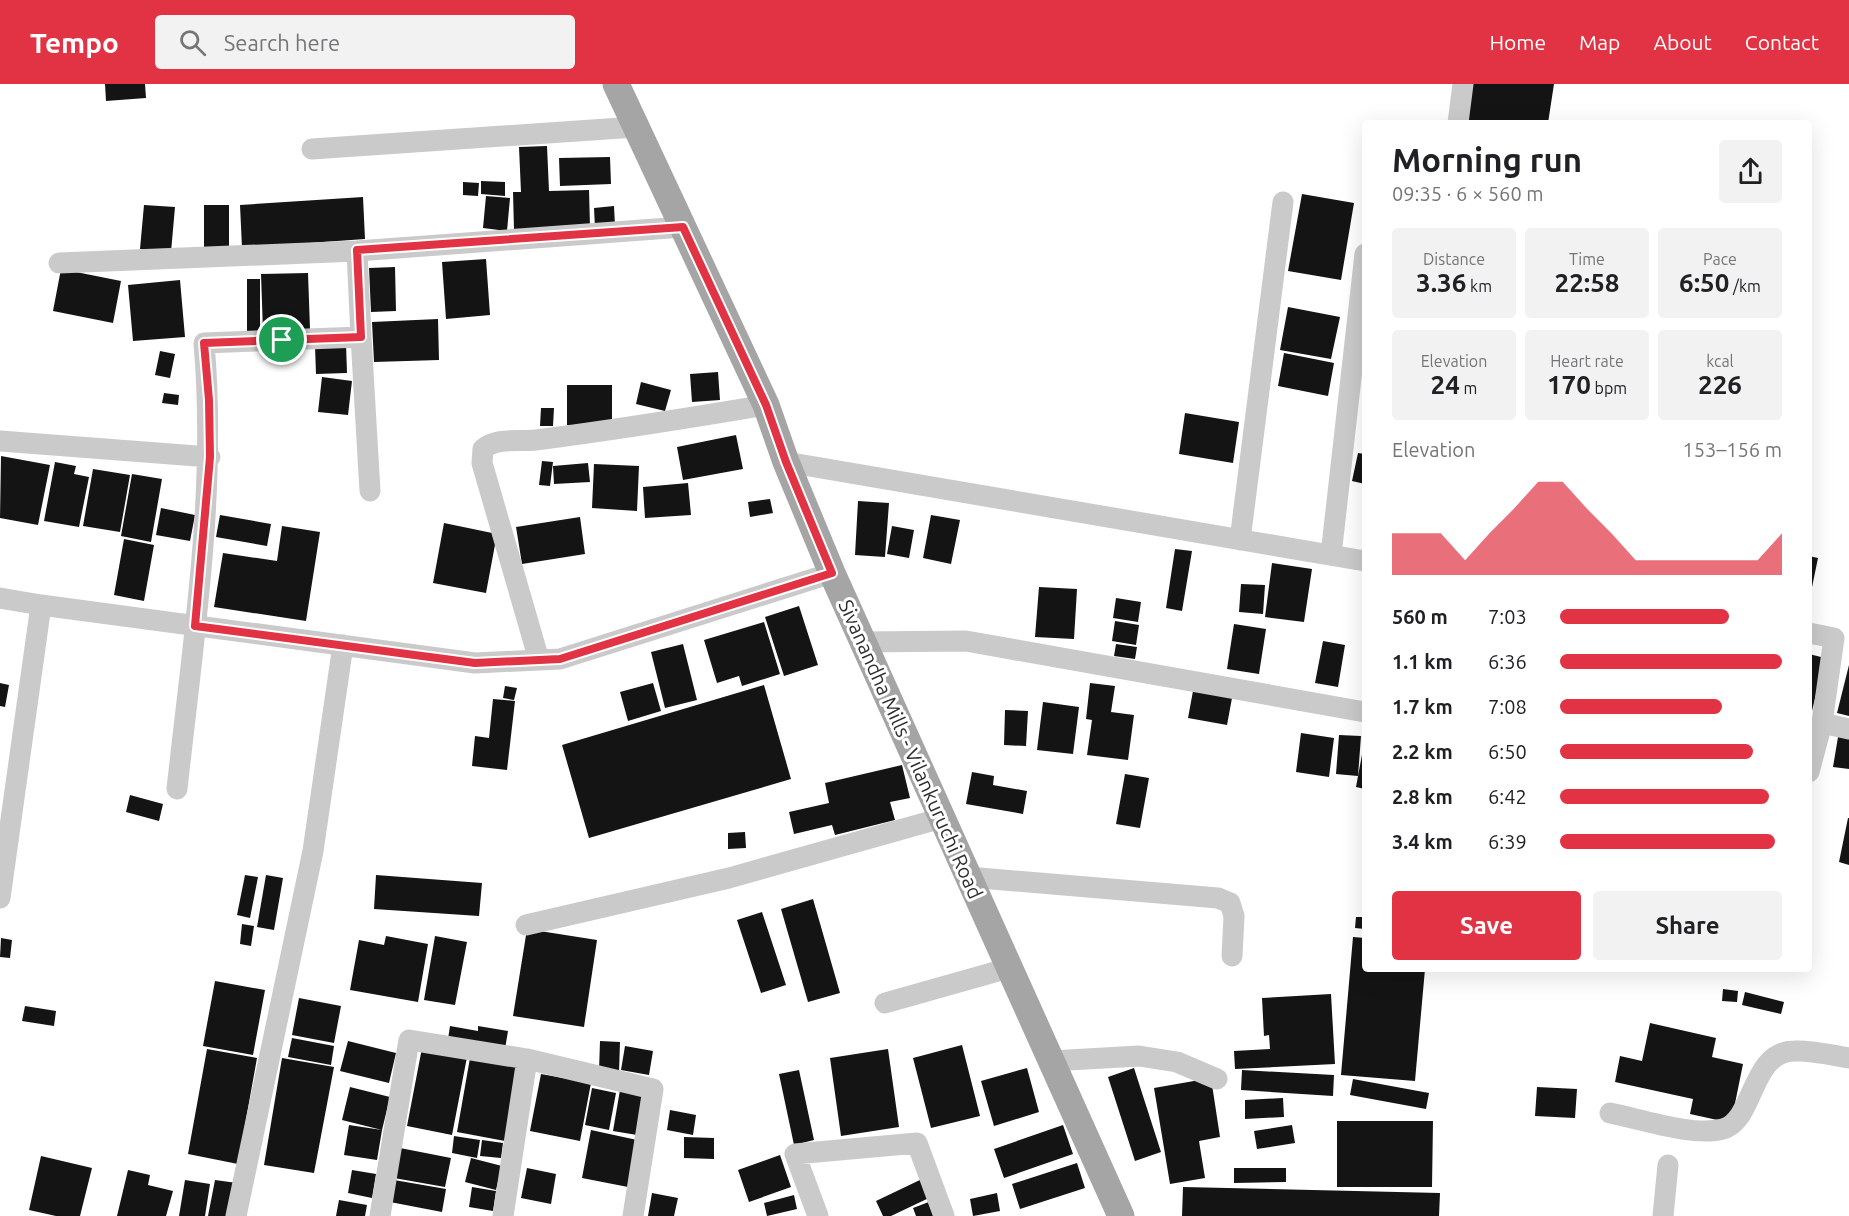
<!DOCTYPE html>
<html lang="en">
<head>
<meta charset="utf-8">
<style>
  body { margin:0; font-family:Ubuntu,sans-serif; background:#f2f2f2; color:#202124; height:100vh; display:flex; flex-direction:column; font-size:22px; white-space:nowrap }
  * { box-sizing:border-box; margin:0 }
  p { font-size:20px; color:#757577 }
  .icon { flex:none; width:33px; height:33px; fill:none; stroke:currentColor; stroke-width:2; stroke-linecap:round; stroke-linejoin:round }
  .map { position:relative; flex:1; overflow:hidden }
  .sheet { position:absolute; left:1362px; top:36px; width:450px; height:852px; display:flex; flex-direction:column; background:#fff; border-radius:6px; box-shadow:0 6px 24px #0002 }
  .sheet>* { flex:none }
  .pin { position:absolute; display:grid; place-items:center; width:51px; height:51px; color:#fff; margin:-26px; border:3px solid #fff; border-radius:50%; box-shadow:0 2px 6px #0007 }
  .round { display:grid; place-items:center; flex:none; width:63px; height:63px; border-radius:6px; background:#f2f2f2 }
  .summary { display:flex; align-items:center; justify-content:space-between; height:102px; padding:0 30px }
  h1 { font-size:33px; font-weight:700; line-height:45px }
  .metrics { display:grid; grid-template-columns:repeat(3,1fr); gap:9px; height:102px; padding:6px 30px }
  .metrics div { display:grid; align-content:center; border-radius:6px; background:#f2f2f2; text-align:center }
  .metrics b { font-size:26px; font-weight:700 }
  .metrics small { font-size:16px; font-weight:400 }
  .metrics p { font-size:16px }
  .chart { height:168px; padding:12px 30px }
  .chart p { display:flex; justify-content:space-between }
  .chart svg { width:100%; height:108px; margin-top:6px; fill:#e13343; opacity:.7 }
  .primary-button { display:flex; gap:12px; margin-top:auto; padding:12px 30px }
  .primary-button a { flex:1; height:69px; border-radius:6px; background:#e13343; color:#fff; font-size:24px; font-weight:700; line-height:69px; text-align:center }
  .primary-button a+a { background:#f2f2f2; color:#202124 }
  ul { padding:0 30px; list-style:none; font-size:20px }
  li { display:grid; grid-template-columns:96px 72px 1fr; align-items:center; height:45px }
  li i { height:15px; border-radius:8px; background:#e13343 }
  header { display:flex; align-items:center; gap:36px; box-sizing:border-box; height:84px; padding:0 30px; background:#e13343; color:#fff }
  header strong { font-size:28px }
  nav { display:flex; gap:33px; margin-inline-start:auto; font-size:21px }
  .search { width:420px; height:54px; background:#f2f2f2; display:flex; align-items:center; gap:15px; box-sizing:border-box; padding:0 21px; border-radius:6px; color:#757577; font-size:22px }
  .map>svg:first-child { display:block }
  .building { fill:#141414 }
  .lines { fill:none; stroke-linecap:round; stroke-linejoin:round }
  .minor { stroke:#cacaca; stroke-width:21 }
  .major { stroke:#a5a5a5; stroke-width:27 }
  .route-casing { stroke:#fff; stroke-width:12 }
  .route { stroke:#e13343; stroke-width:8 }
  .labels { text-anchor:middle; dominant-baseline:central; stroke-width:6; stroke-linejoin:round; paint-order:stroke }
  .street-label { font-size:20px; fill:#2d2d2d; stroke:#fff }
</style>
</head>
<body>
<header>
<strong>Tempo</strong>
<div class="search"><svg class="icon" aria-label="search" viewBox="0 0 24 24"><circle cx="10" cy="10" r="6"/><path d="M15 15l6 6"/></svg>Search here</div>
<nav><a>Home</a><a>Map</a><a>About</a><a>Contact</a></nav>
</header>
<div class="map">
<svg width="1849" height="1132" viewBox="0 0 1849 1132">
  <rect width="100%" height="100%" fill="#fff"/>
  <path class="building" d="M105,0h40l1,14 -40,3z
    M1472,0h82l-6,39h-81z
    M547,62l2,45 40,-1 1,37 -76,3 -1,-38h8l-2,-45z
    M610,73l1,27 -51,2 -1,-28z
    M481,97l24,1v14l-24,-2z
    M463,98l16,1 -1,13 -15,-1z
    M1302,110l52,9 -13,77 -53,-9z
    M486,112l24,2 -3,33 -24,-3z
    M363,113l2,42 -123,9 -2,-43z
    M144,121l31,2 -4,45 -31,-3z
    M204,121h25v43h-25z
    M614,122l1,20 -20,2 -1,-20z
    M486,175l4,56 -44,4 -4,-57z
    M395,183l1,44 -25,1 -2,-44z
    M61,185l60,12 -8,42 -60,-12z
    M308,189l2,56 -47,2 -2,-57z
    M247,195h13v54h-13z
    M180,196l5,57 -52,4 -5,-56z
    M1288,223l52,10 -9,42 -51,-9z
    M438,235l1,41 -65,2 -2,-40z
    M346,260l1,29 -31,1 -1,-28z
    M160,267l15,3 -5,24 -15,-3z
    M1284,269l50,10 -6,33 -50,-10z
    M718,288l2,28 -28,2 -2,-28z
    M322,293l30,4 -4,34 -30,-3z
    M641,298l30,8 -6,21 -29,-7z
    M567,301h45v40h-45z
    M164,309l15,2 -1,10 -16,-2z
    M541,324h13l-1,18h-13z
    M1185,329l54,9 -6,41 -54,-9z
    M736,351l7,34 -60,11 -6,-33z
    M1358,369l7,1v30l-13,-3z
    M1,372l49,9 -12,60 -38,-7z
    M542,377l11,1 -3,24 -11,-1z
    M55,378l21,4 -2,8 15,3 -10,50 -35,-6z
    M588,379l2,19 -36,2 -1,-18z
    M594,380l45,2 -2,45 -45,-3z
    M93,385l37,6 -10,57 -37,-6z
    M132,390l30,5 -11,63 -30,-6z
    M688,399l3,32 -46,3 -2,-31z
    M770,415l3,14 -23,4 -2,-15z
    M858,417l31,2 -4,54 -30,-2z
    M161,424l34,7 -5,26 -34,-6z
    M220,431l51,9 -4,22 -51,-9z
    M931,431l29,5 -9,44 -28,-6z
    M580,433l5,37 -63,10 -6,-37z
    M444,439l53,11 -11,59 -53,-10z
    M282,442l38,6 -14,89 -92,-14 9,-54 54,8z
    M892,442l22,4 -5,28 -22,-4z
    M124,455l30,6 -10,56 -30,-6z
    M1175,465l17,2 -10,60 -16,-3z
    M1809,472l9,2 -8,39h-1z
    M1272,479l40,6 -8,53 -39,-5z
    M1241,500l24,1 -2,29 -24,-2z
    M1039,503l38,2 -3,50 -39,-2z
    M1116,514l25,4 -3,20 -25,-4z
    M799,522l19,59 -34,11 -19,-59z
    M1115,537l24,4 -3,20 -24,-4z
    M764,538l16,52 -38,12 -3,-10 -22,7 -13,-43z
    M1234,540l32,5 -7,45 -32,-5z
    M1323,557l22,4 -7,42 -23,-4z
    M683,560l14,56 -32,8 -14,-56z
    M1116,560l21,3 -2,12 -21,-3z
    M1809,570l16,4 -15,61h-1z
    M1849,581v51l-12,-3z
    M0,599l9,2 -4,22 -5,-1z
    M653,599l8,28 -33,10 -8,-29z
    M1090,599l25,3 -4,26 23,3 -6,45 -41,-5 5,-35 -6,-1z
    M764,601l27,94 -202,59 -27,-93z
    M505,602l12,2 -3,12 -11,-2z
    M1193,607l39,7 -5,27 -39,-7z
    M493,615l22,2 -8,69 -35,-4 3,-30 14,2z
    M1043,618l36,5 -6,47 -36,-4z
    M1005,626l23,1 -2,35 -22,-1z
    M1301,649l33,5 -5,39 -33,-5z
    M1339,651l22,1 -3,40 -22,-2z
    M1838,653l11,1v31l-16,-2z
    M1364,660h1v45l-9,-2z
    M902,681l8,33 -20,4 5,18 -60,15 -3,-10 -38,9 -5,-22 40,-9 -4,-20z
    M972,688l22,4 -1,9 34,6 -4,23 -57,-10z
    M1125,690l24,4 -9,50 -24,-4z
    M130,711l33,9 -4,17 -33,-9z
    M1848,734h1v47l-10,-3z
    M745,748l1,16 -18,1v-16z
    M245,791l13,2 -8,41 -13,-3z
    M266,791l17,3 -9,52 -17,-3z
    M376,791l106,8 -3,33 -105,-7z
    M813,815l27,94 -32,9 -27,-93z
    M762,828l24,73 -25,8 -24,-73z
    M1356,833h9v12l-10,-1z
    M242,840l12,2 -3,20 -11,-2z
    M527,845l70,11 -13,87 -71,-11z
    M386,852l42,8 -10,58 -68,-12 9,-50 25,5z
    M435,852l32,6 -12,63 -31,-5z
    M1353,853l12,1v31h60l-10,112 -74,-6z
    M1,854l11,2 -2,18 -10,-1z
    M215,897l50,9 -12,65 -50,-9z
    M1723,905l15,2 -1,11 -15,-1z
    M1745,908l39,10 -3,12 -39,-9z
    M1331,910l4,70 -100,5 -1,-18 36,-2 -1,-14 -5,1 -2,-38z
    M299,914l42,8 -7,37 -42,-8z
    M25,922l31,5 -2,15 -32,-5z
    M1650,939l66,15 -4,19 31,7 -12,59 -41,-9 3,-15 -78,-17 5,-26 22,5z
    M450,942l28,5v-5l30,5 -3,18 -57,-10z
    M292,954l42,8 -3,19 -43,-8z
    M348,957l48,12 -7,30 -49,-12z
    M600,957l20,1 -1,30 -20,-1z
    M962,961l18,71 -49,12 -18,-70z
    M625,962l28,5 -4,24 -28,-5z
    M422,964l45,9 -15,78 -45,-9z
    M207,965l50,9 -19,106 -50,-10z
    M888,965l11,78 -58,9 -11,-78z
    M282,974l52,9 -20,106 -50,-8z
    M470,974l48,8 -13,75 -48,-9z
    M1027,984l12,44 -45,14 -13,-45z
    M1134,984l27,84 -26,9 -27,-84z
    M799,986l15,70 -20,5 -15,-71z
    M1242,986l92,5 -1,21 -92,-6z
    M541,990l50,9 -11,58 -50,-10z
    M1211,994l9,59 -21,4 6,37 -35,6 -16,-96z
    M1353,995l76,14 -3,16 -76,-14z
    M350,1003l40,10 -8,33 -40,-10z
    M1537,1003l40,2 -2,29 -40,-2z
    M592,1004l24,5 -7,37 -24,-5z
    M620,1006l23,4 -6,41 -24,-4z
    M1283,1014l1,19 -39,2v-19z
    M670,1026l26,5 -3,20 -26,-5z
    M1337,1037h96l-1,66h-95z
    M349,1041l33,5 -5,30 -33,-5z
    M1063,1041l10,29 -69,24 -10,-29z
    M1292,1041l3,18 -38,6 -3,-18z
    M591,1046l46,10 -9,47 -46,-9z
    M454,1052l26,4 -3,18 -25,-5z
    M684,1053l30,1v21l-30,-1z
    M482,1056l21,3 -2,15 -21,-2z
    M400,1064l51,10 -6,29 -51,-9z
    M780,1071l11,32 -42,15 -11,-32z
    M41,1072l51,12 -12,48h-24l-27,-6z
    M471,1074l31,8 -6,24 -31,-8z
    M1077,1079l8,25 -65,21 -8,-25z
    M527,1084l29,6 -5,30 -30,-6z
    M1234,1084h52v14l-52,1z
    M128,1086l22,5 -2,10 25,6 -7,25h-49z
    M352,1086l24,4 -4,24 -24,-5z
    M922,1095l9,18 -40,19h-8l-7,-15z
    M185,1096l25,4 -5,32h-26z
    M215,1096l22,3 -6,33h-23z
    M394,1096l52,9 -4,23 -52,-10z
    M472,1103l24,4 -3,20 -24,-4z
    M1183,1103l257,6 -1,23h-257z
    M652,1109l26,5 -4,18h-26z
    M997,1109l3,18 -27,5 -3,-17z
    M794,1111l3,14 -30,7 -3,-13z
    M339,1116l28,5 -2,11h-29z
    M934,1116l2,16h-20l-3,-8z"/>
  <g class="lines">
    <path class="minor" d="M1458,39l5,-39
      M312,65l324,-22
      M59,179l298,-12
      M361,253l9,154
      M0,357l210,16
      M786,378l579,99
      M1240,456l43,-338
      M1331,471l34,-301
      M0,514l41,7
      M1809,549l25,5 -12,85 27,6
      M863,558l103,-1 399,71
      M539,576l-57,-197 1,-14c14,-12 35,-7 53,-9 77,-10 153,-22 230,-35
      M1809,688l13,-49
      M177,705c16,-148 40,-297 27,-446l157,-6 -4,-86 326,-24
      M968,793l250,21 12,5 4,13 -2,40
      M0,814l41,-293 434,58 85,-4 272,-86
      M526,841l203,-47 213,-60
      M885,919l124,-35
      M1051,977l88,-5 38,6 40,17
      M1610,1029c31,6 83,24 113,16 32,-9 27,-77 71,-78 18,-1 37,4 55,7
      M236,1132l77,-365 30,-206
      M380,1132l29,-176 118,19
      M503,1132l24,-157 126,30 -20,127
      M818,1132l-23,-62 122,-11 27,73
      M1663,1132l5,-51"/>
    <path class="major" d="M616,0l150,321 20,57 46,111 289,643"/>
  </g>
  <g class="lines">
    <defs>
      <path id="route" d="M683,143l83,178 20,57 46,111 -272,86 -85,4 -280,-37 15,-169 -1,-57 -5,-57 157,-6 -4,-87z"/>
    </defs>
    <use href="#route" class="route-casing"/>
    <use href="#route" class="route"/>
  </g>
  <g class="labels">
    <g class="street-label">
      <text transform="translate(911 665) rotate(66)">Sivanandha Mills - Vilankuruchi Road</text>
    </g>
  </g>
</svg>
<div class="pin" style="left:282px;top:256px;background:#1e9e55"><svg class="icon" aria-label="arrive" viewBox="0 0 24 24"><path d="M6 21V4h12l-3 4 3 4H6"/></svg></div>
<section class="sheet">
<div class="summary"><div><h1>Morning run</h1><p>09:35 · 6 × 560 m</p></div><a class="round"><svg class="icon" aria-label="share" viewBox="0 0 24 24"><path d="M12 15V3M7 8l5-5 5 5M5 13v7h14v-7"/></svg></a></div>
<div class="metrics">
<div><p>Distance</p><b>3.36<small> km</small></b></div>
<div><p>Time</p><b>22:58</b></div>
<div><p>Pace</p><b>6:50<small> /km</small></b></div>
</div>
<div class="metrics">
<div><p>Elevation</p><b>24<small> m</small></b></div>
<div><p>Heart rate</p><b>170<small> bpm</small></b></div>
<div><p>kcal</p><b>226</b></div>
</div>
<div class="chart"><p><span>Elevation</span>153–156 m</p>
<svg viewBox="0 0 160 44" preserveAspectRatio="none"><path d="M0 44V27L10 27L20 27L30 38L40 27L50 17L60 6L70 6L80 17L90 27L100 38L110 38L120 38L130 38L140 38L150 38L160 27V44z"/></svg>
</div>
<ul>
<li><b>560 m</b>7:03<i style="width:76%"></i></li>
<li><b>1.1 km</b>6:36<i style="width:100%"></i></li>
<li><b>1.7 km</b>7:08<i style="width:73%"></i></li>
<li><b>2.2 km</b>6:50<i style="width:87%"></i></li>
<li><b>2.8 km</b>6:42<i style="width:94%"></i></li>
<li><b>3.4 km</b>6:39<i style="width:97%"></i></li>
</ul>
<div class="primary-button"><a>Save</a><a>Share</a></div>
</section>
</div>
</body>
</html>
